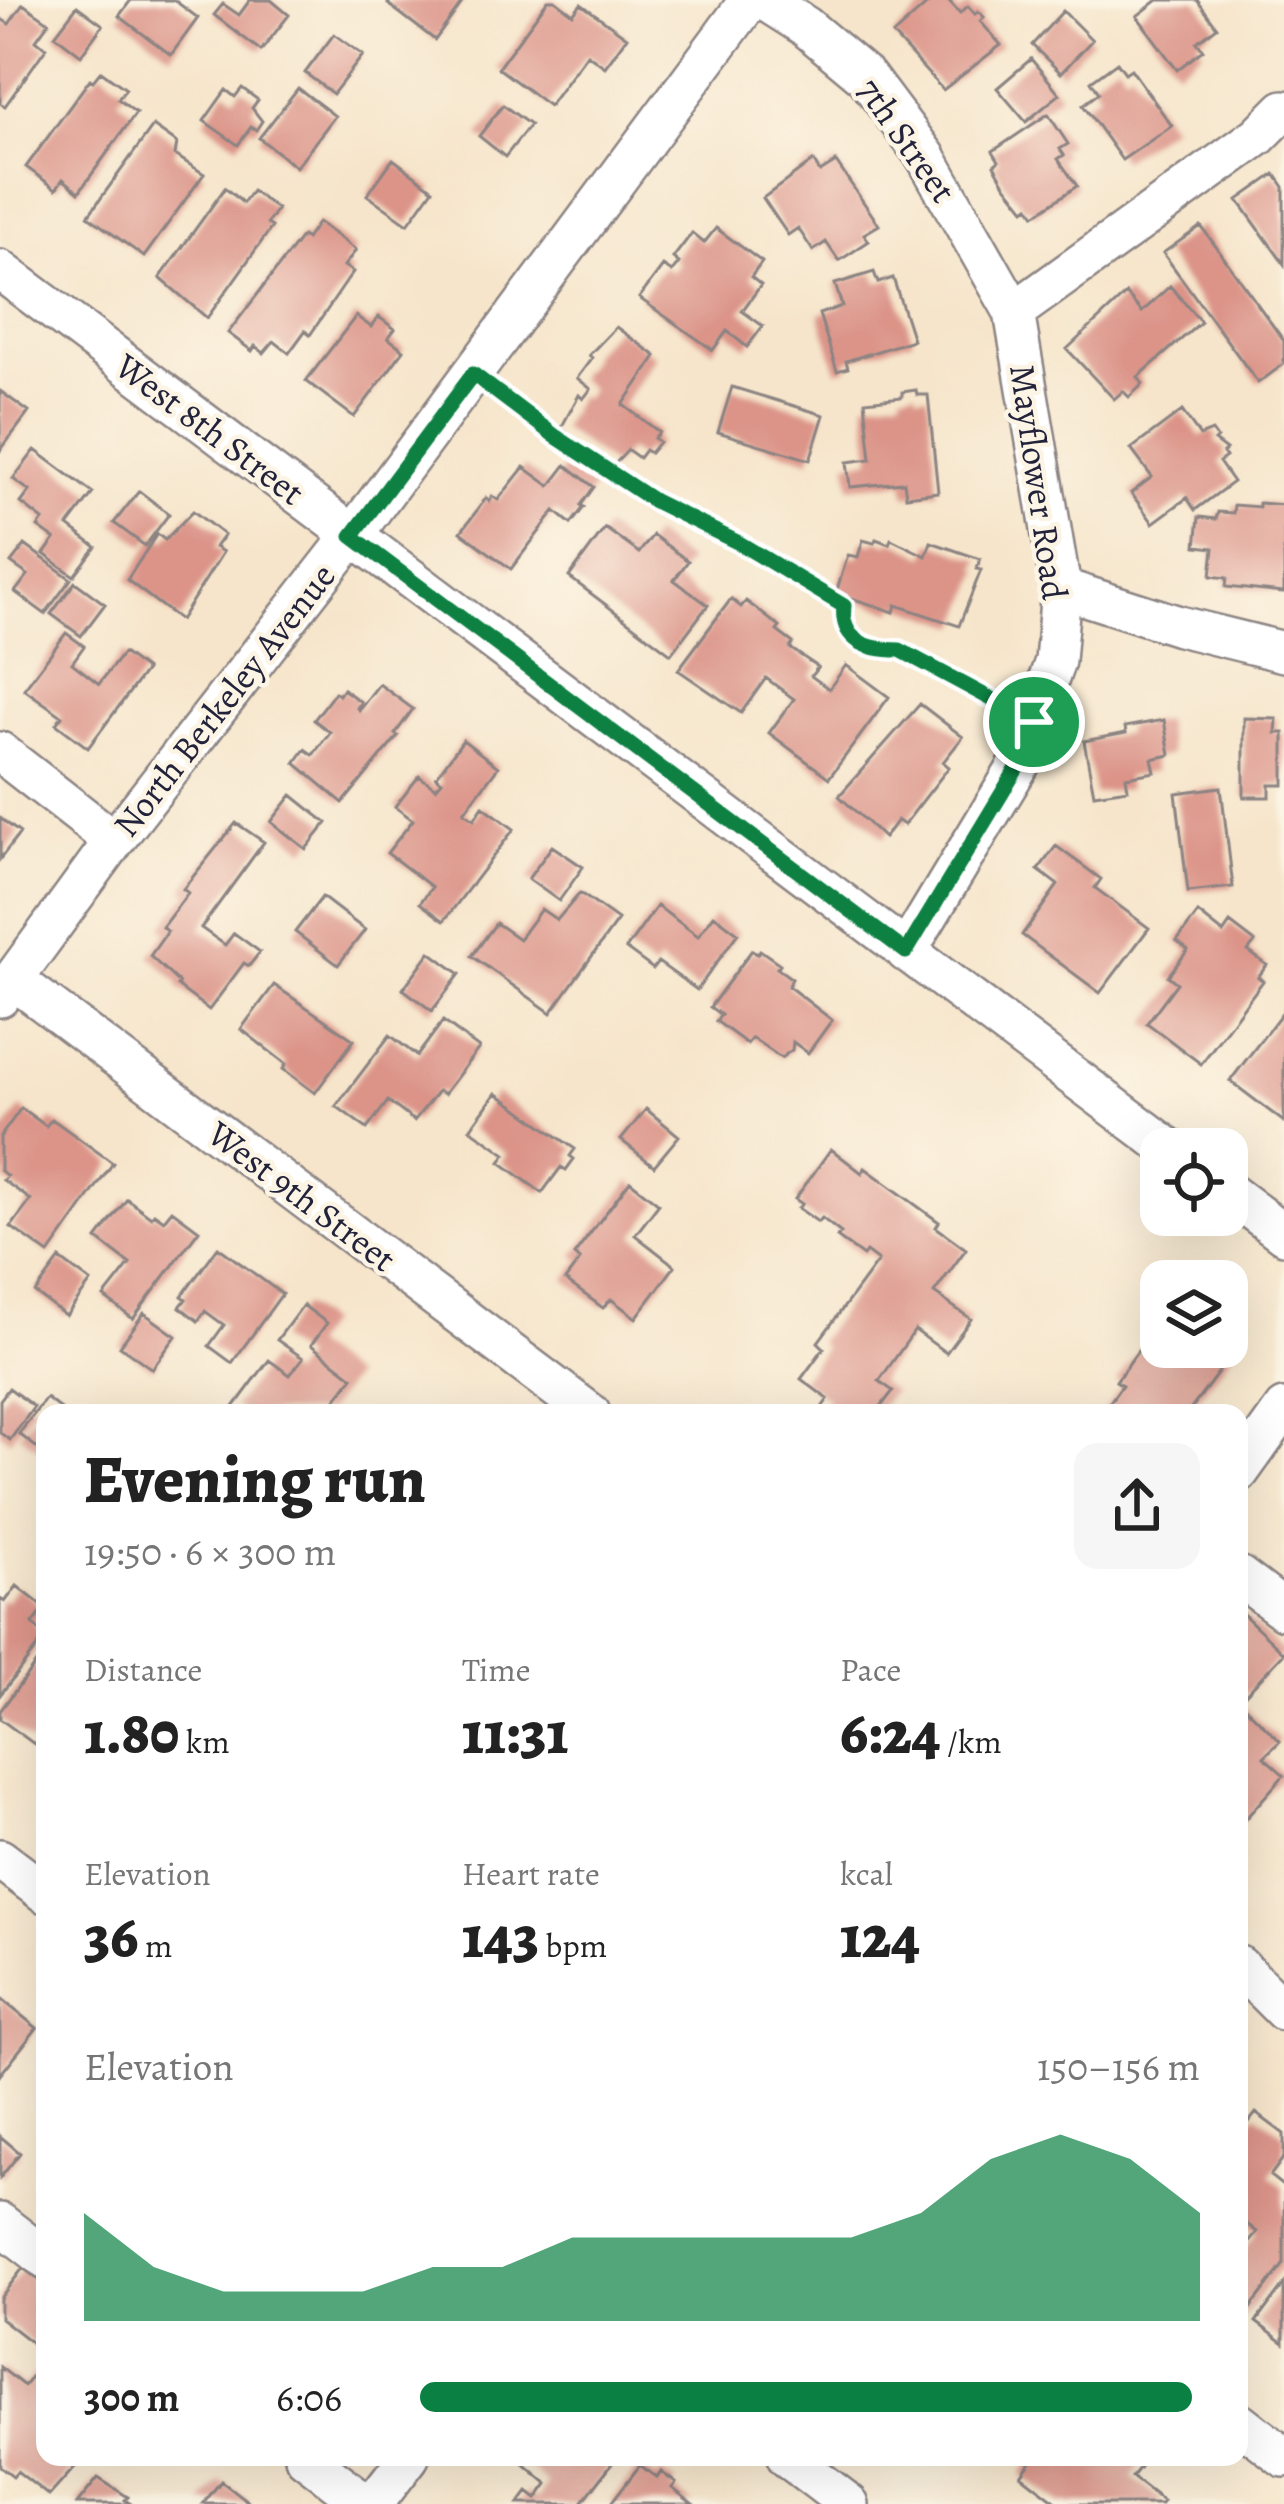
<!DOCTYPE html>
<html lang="en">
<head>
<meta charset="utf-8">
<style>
  body { margin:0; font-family:Alegreya,serif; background:#f6f6f6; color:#222; height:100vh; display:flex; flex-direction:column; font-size:45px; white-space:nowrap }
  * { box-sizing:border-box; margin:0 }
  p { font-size:39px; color:#767676 }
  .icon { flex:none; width:66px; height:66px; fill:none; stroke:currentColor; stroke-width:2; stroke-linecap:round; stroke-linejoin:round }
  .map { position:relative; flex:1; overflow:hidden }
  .panel { position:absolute; left:36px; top:1404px; width:1212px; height:1062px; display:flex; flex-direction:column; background:#fff; border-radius:24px; box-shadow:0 12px 48px #0002 }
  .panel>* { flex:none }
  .controls { position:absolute; left:1140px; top:1128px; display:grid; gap:24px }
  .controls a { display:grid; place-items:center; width:108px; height:108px; border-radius:24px; background:#fff; box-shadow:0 12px 48px #0002; font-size:60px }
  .pin { position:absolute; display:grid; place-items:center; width:102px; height:102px; color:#fff; margin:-51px; border:6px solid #fff; border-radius:50%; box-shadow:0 3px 12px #0007 }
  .round { display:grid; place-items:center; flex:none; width:126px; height:126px; border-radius:24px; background:#f6f6f6 }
  .summary { display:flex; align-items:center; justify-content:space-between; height:204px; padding:0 48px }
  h1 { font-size:66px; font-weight:800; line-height:90px }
  .metrics { display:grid; grid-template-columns:repeat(3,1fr); gap:18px; height:204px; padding:12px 48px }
  .metrics div { display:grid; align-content:center }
  .metrics b { font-size:60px; font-weight:800 }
  .metrics small { font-size:33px; font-weight:400 }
  .metrics p { font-size:33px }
  .chart { height:336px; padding:24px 48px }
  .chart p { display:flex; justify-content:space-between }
  .chart svg { width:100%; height:216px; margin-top:12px; fill:#0b8043; opacity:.7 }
  ul { padding:0 48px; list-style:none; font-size:39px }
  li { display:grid; grid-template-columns:192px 144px 1fr; align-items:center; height:90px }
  li i { height:30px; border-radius:15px; background:#0b8043 }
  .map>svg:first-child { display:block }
  .building { fill:#dc9489 }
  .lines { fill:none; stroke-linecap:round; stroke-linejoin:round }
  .minor-casing { stroke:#8c8483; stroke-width:44 }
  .path { stroke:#8c8483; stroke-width:8; stroke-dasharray:3 9; stroke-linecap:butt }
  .minor { stroke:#fff; stroke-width:39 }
  .route-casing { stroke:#fff; stroke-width:24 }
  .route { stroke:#0b8043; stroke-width:15 }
  .labels { text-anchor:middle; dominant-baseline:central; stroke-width:9; stroke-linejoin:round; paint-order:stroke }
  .street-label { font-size:36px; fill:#22223b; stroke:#fcf5e5 }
</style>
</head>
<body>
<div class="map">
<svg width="1284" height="2504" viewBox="0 0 1284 2504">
  <rect width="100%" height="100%" fill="#fcf5e5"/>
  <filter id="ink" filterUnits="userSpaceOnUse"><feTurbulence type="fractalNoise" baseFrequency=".00833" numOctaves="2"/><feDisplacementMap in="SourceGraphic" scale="24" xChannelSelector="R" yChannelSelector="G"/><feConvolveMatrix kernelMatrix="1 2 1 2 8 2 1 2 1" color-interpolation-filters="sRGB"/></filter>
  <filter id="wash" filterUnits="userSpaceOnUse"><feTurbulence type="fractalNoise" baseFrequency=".004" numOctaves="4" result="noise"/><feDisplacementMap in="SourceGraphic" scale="48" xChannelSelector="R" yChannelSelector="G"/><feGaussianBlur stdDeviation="2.7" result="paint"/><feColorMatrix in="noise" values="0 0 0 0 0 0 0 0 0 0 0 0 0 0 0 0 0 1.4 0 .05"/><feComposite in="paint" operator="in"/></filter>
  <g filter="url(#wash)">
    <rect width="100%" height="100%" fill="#f6e5cb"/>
    <g id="blocks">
      <path class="building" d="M131,0h43l24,18 -27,37 -52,-39z
        M250,0h21l18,15 -28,36 -47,-36 9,-11 16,11z
        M391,0h73l-29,40 -47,-36z
        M548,0h7l18,14 8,-10 46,33 -22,30 -18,-13 -38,52 -51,-38z
        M932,0h16l12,13 8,-7 7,8 3,-3 6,6 -4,4 21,24 -58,45 -50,-55z
        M1158,0h39l20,27 -20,15 6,8 -26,20 -40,-54z
        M23,4l26,18 -13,18 10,8 -41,58 -5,-3v-85l9,6z
        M77,6l26,19 -22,30 -26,-20z
        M1063,11l29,29 -31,33 -29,-28z
        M334,34l29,21 -30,39 -28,-21z
        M1031,59l29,35 -34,28 -29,-34z
        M1117,62l8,11 6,-4 41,57 -50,34 -39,-55 16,-12 -8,-12z
        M101,71l25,18 -8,10 18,14 -57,79 -16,-13 -7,10 -30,-22 64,-88 3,2z
        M242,88l16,12 -6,8 10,13 -6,9 -5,-3 -13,18 -34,-24 22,-31 9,7z
        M298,88l37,28 -39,51 -37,-29z
        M503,105l27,20 -25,32 -26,-21z
        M1048,114l20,30 -8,5 4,6 -6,4 19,27 -42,29 -6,-9 -4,3 -20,-25 -11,-19 5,-4 -6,-10z
        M153,126l24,17 -2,12 29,19 -60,83 -56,-41z
        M393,159l40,30 -25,35 -41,-29z
        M813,161l7,11 16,-10 43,63 -15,9 5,7 -30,20 -13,-19 -13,9 -15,-23 -10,7 -25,-37z
        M1275,174l9,13v77l-46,-64z
        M225,188l18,15 9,-12 25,18 -10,15 5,3 -65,91 -47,-40z
        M318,222l38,28 -12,16 9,6 -43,63 -5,-4 -16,22 -15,-12 -10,12 -9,-7 -3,5 -24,-18 74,-97 4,3z
        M1201,226l83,115v23l-26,19 -95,-130z
        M716,228l46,34 -11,15 10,8 -19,26 21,15 -16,21 -20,-16 -14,19 -74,-52 24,-32 9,6 7,-9 -6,-5 19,-25 12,10z
        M874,272l4,11 15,-5 20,62 -67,21 2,7 -11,3 -18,-57 23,-8 -7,-22z
        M1170,286l31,36 -63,55 5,7 -14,13 -6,-6 -9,8 -47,-50 59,-55 16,18z
        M356,316l15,11 8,-10 16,12 -7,9 16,12 -50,67 -48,-36z
        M616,327l40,29 -33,49 36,27 -5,6 5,4 -9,11 -5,-3 -6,8 -11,-8 -15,16 -52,-38 18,-33 4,4 8,-10 -14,-11 15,-20 -3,-3z
        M732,387l92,28 -14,45 -92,-28z
        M916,390l1,5h11l10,97 -32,4 -2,-14 -54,5 -3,-25 24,-3 -6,-58 37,-4v-5z
        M0,391l29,21 -29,39z
        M1182,411l18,25 12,-5 5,7 -3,3 12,9 -3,3 3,4 -7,5 14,20 -38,28 -8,-12 -34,25 -22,-30 21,-16 -21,-28z
        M35,450l58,43 -25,33 28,21 -22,29 -30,-22 11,-15 -17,-12 5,-7 -22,-17 9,-12 -17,-12z
        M566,465l28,22 -13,18 3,2 -13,17 -16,-13 -44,58 -50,-37 25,-34 3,3 3,-5 6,4 26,-33 26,19z
        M139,491l30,23 -24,32 -31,-23z
        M1259,503l25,2v88l-58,-6 1,-9 -16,-2 3,-28 -18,-2 3,-29 17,2 2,-7 15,1 1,-8 25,2z
        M193,511l31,24 -9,12 8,5 -43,68 -53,-40 30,-46 8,6z
        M605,528l34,25 14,-18 35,26 -14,19 34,25 -37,49 -102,-77z
        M876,539l13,5 2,-5 35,17 5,-14 49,17 -3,10 4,1 -22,56 -63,-21 -2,7 -58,-19 12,-38 10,2 5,-17 11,3z
        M25,545l46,34 -26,35 -30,-22 13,-17 -17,-12z
        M75,582l30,22 -24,32 -30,-22z
        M731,599l10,8 5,-6 34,26 -3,4 16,12 -3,5 28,19 -7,9 18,13 17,-24 43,32 -60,81 -60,-45 25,-34 -28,-21 -25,35 -63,-43z
        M66,633l18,13 -12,17 27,21 24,-31 23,17 -58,78 -32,-24 6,-8 -38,-27z
        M379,684l34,25 -18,25 3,2 -55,67 -48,-40 10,-14 8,6 17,-23 -16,-12 21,-28 4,3 4,-6 18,13 -4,6 2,2z
        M920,704l43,33 -20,25 6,5 -45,58 -7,-5 -13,18 -45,-42z
        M1244,718l33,1 -1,14h8v52h-14v12h-26z
        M1164,720l6,35 -18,4 3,13 -29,5 2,12 -34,5 -10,-53 42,-8 -1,-6z
        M463,740l35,27 -34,45 10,7 9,-13 31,23 -70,92 -24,-18 12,-16 -45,-34 26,-33 -18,-13 24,-31 17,12 6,-7 -6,-4z
        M1221,787l12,100 -45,5 -12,-99z
        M292,795l35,28 -21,26 -35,-27z
        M0,818l20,15 -20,26z
        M236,823l28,19 -63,86 24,17 9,-12 26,19 -11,14 -5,-3 -35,47 -32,-24 2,-3 -29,-27 17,-24 -5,-5 26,-34 -5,-4z
        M552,846l31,21 -24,34 -31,-22z
        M1056,846l45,33 -6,9 54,40 -49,65 -78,-58 36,-50 -20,-15z
        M580,893l38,27 -67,93 -79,-57 24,-33 23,16 22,-30 16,11z
        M322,897l43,33 -27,35 -43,-33z
        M657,906l41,30 16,-21 24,18 -41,57 -39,-28 -5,7 -27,-20z
        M1198,913l25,20 7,-10 25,19 -7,9 19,14 -9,12 5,4 -62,83 -54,-41 30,-40 -9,-7 20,-26 -11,-9z
        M752,950l5,4 3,-4 20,14 -3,4 15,11 -4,7 44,34 -24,33 -15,-11 -1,8 -11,8 -29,-20 -5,6 -31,-23 5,-6 -11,-8z
        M430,952l30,22 -28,37 -29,-22z
        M274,985l80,55 -39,53 -32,-24 3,-5 -45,-35z
        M1284,1010v112l-54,-41z
        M443,1021l36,27 -35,46 -6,-3 -24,30 -26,-20 -21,28 -31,-23 54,-71 27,21z
        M496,1093l79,56 -5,7 4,3 -8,11 -5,-3 -19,26 -42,-31 6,-8 -36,-25z
        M21,1108l25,18 6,-7 61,44 -64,91 -38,-27 20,-27 -28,-20 4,-4 -7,-6v-33z
        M646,1109l33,27 -25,30 -33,-26z
        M831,1149l31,24 3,-5 74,54 -3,5 30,22 -32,44 37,26 -25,34 -31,-23 -36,51 14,10 -17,22h-58l10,-14 -27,-20 23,-31 -6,-6 60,-81 -12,-9 -3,4 -26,-19 4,-4 -19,-15 -4,4 -20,-14 4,-4 -7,-5z
        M630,1181l29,23 -24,31 40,31 -39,52 -25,-19 -8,9 -38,-28 15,-20 -6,-5z
        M127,1199l24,18 3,-4 10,7 8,-10 27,20 -66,89 -29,-22 26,-33 -33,-25z
        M218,1247l64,47 -50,69 -23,-17 15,-21 -19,-14 -7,10 -18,-14 6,-8 -4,-3z
        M60,1259l31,23 -25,34 -31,-23z
        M303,1305l24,18 -16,22 42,32 -27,36h-83l-9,-6 35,-47 21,15 13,-17 -26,-18z
        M144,1313l32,23 -24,33 -32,-23z
        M1161,1332v15h61l10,7 -44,59h-86l20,-28 -6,-4 24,-33 6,5z
        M9,1388l25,19 -24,33 -10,-7v-33z
        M46,1398l19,15h-20v41l-26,-20z
        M17,1586l28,22 -12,16 12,13 -45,58v-96l5,3z
        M1243,1614l41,39 -45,48v-83z
        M45,1651v78l-11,15 -34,-25v-8z
        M1239,1701l41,40 -16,16 20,18 -45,51z
        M0,1998l37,30 -37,47z
        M1256,2113l28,21v23l-14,19 14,11v77l-45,59v-67l18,-24 -18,-14v-83z
        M0,2136l20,17 -20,25z
        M23,2268l22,16v69l-45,-35v-20z
        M1284,2284v59l-28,-21z
        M45,2360v97h39l-35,39 -32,-25 -4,5 -13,-10v-99l24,19z
        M516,2457h101l-36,47h-62l9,-12 9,7 11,-15z
        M1034,2457h93l13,10 -8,10 31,24 -2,3h-102l-38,-29z
        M640,2465l17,13 4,-6 15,11 -4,5 21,16h-83z
        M98,2478l30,19 -3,3 6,4h-54z
        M221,2481l30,23h-48z"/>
    </g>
  </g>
  <g filter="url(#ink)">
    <use href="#blocks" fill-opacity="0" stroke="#8c8483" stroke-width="3"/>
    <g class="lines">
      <defs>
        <path id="minor" d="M764,0l41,26 61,51 60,80 88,155 47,276 -6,73 -36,104 -113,187
          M0,270l1170,879
          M1014,312l244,-176 26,-26
          M1061,588l118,38 105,26
          M0,752l114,89
          M13,979l577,434
          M0,997l114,-156 238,-305 398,-536
          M1227,1191l57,43
          M1239,1472l45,-63
          M1239,1576l45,34
          M0,1859l45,34
          M1239,1966l45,45
          M0,2223l45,35
          M1239,2422l45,35
          M305,2457l61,47
          M787,2457l62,47
          M373,2504l36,-47"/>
      </defs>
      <use href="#minor" class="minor-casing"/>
      <path class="path" d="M502,396l152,105 85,42 105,63 -2,17 12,18 23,9h23l101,54"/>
      <use href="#minor" class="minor"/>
    </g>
  </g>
  <g class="lines" filter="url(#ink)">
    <defs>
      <path id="route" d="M473,374l82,62 99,65 85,42 105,63c-4,36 25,44 56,44l134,72 -15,43 -113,187 -554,-416z"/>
    </defs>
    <use href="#route" class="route-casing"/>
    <use href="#route" class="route"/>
  </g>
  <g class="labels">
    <g class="street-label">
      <text transform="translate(907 140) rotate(55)">7th Street</text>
      <text transform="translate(210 429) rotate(37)">West 8th Street</text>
      <text transform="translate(1039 482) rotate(82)">Mayflower Road</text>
      <text transform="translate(224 700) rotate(-52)">North Berkeley Avenue</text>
      <text transform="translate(302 1196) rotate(37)">West 9th Street</text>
    </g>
  </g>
</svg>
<div class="controls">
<a><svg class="icon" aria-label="locate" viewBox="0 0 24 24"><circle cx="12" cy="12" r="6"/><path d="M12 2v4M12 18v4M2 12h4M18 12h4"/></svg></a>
<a><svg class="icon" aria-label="layers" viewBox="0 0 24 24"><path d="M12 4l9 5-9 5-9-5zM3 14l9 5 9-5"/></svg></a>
</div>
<div class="pin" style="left:1034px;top:722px;background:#1e9e55"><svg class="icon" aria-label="arrive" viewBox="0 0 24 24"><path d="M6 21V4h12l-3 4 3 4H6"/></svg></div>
<section class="panel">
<div class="summary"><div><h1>Evening run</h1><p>19:50 · 6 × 300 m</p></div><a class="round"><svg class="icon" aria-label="share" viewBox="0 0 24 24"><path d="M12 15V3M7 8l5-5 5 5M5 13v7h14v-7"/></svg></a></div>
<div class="metrics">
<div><p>Distance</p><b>1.80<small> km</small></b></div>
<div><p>Time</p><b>11:31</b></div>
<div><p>Pace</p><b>6:24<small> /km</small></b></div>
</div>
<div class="metrics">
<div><p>Elevation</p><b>36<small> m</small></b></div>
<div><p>Heart rate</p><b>143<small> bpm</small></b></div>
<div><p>kcal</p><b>124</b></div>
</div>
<div class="chart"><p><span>Elevation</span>150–156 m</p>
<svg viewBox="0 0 160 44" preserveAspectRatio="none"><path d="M0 44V22L10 33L20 38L30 38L40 38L50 33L60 33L70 27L80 27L90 27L100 27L110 27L120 22L130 11L140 6L150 11L160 22V44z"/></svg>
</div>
<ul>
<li><b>300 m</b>6:06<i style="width:99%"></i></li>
</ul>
</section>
</div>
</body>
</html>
